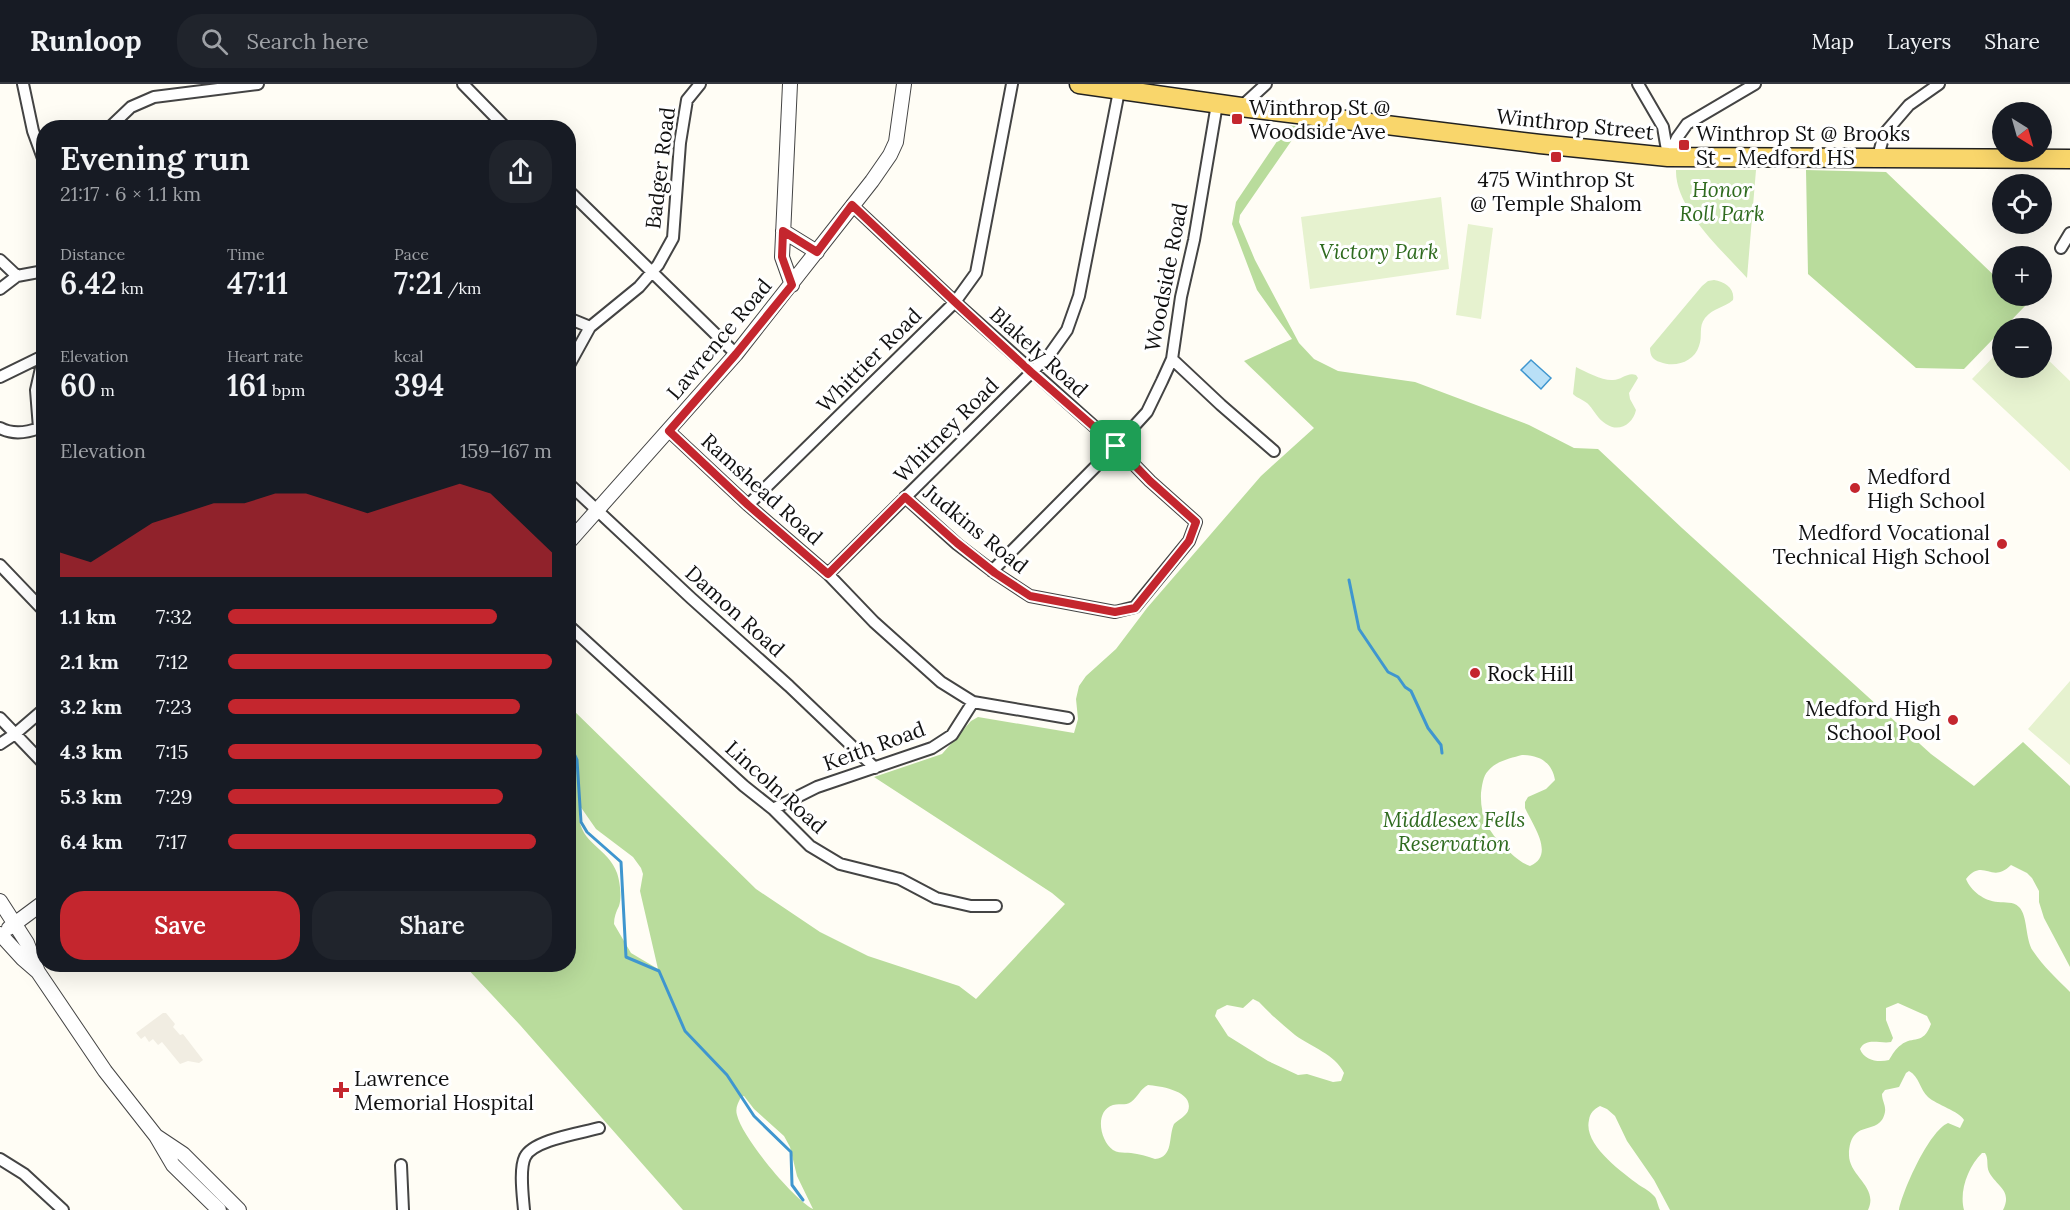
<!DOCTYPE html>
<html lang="en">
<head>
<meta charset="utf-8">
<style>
  body { margin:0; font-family:Lora,serif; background:#20242c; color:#f1f3f6; height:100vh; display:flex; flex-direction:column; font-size:22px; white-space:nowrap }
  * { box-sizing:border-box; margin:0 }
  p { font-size:20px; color:#9ea1a6 }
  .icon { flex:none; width:33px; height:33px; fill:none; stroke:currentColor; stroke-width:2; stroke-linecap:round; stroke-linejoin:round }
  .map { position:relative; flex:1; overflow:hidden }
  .details { position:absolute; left:36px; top:36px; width:540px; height:852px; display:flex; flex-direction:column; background:#171b24; border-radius:24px; box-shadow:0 6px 24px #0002 }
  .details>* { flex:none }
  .needle { width:39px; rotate:143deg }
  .fabs { position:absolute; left:1992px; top:18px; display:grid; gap:12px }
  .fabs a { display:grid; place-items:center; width:60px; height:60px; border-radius:50%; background:#171b24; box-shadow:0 6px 24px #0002; font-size:30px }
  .pin { position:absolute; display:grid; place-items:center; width:51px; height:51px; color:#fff; margin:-26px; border-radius:12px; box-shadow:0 3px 9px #0006 }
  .round { display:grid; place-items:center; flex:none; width:63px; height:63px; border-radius:24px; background:#20242c }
  .head { display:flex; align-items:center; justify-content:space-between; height:102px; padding:0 24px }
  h1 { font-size:33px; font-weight:600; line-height:45px }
  .metrics { display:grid; grid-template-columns:repeat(3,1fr); gap:9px; height:102px; padding:6px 24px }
  .metrics div { display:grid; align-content:center }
  .metrics b { font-size:30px; font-weight:600 }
  .metrics small { font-size:16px; font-weight:400 }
  .metrics p { font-size:16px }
  .chart { height:168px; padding:12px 24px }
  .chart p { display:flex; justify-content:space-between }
  .chart svg { width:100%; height:108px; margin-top:6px; fill:#c4262e; opacity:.7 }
  .action { display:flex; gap:12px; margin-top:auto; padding:12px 24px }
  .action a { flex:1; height:69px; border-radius:24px; background:#c4262e; color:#fff; font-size:24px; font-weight:600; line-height:69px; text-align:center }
  .action a+a { background:#20242c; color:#f1f3f6 }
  ul { padding:0 24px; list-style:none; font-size:20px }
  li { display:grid; grid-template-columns:96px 72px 1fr; align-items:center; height:45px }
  li i { height:15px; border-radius:8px; background:#c4262e }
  header { display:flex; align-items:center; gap:36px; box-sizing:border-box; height:84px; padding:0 30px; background:#171b24; border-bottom:2px solid #363941 }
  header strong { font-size:28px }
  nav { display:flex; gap:33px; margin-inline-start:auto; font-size:21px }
  .search { width:420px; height:54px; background:#20242c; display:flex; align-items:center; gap:15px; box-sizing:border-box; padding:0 21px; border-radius:24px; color:#9ea1a6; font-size:22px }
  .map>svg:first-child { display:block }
  .green { fill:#d5ebbd }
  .forest { fill:#b9dc9c; fill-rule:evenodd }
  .pitch { fill:#e6f2cf }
  .plaza { fill:#f1ede2 }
  .water { fill:#b9e0f7; stroke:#3f96cf; stroke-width:1.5 }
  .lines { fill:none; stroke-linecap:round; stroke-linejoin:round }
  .stream { stroke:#3f96cf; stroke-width:3 }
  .minor-casing { stroke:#444; stroke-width:14 }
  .tertiary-casing { stroke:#444; stroke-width:16 }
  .primary-casing { stroke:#222; stroke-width:21 }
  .minor { stroke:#fff; stroke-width:10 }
  .tertiary { stroke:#fff; stroke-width:14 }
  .primary { stroke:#f9d66b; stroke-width:18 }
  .route-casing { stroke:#fff; stroke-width:12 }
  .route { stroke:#c4262e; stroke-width:8 }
  .poi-dot { fill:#c4262e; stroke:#fff; stroke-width:2 }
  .labels { text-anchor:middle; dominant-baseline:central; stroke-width:6; stroke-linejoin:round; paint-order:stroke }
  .poi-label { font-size:21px; fill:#111; stroke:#fff; text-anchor:start }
  .street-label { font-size:21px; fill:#111; stroke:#fff }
  .park-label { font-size:21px; font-style:italic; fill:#2f6b1f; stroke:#fff }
</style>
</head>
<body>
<header>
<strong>Runloop</strong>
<div class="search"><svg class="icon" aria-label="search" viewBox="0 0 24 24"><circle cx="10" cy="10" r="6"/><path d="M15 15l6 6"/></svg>Search here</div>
<nav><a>Map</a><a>Layers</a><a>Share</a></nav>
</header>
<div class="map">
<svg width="2070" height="1126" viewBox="0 0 2070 1126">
  <rect width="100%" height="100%" fill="#fffdf5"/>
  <path class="green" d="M1676,86h80l-9,108c-24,-27 -72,-69 -71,-108z
    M1714,196c11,2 21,8 19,20 -9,8 -20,8 -28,18 -7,9 -2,18 -6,28 -5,16 -24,22 -39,16 -7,-2 -10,-6 -10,-14l52,-62 6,-5z
    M1576,283c10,5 27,14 37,13 9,0 14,-8 23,-5l2,3 -9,15 1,6 6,11c-3,14 -17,23 -30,14 -8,-5 -11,-12 -17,-19 -4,-5 -11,-6 -16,-11z"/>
  <path class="forest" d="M1288,41l13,2 -61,88 -1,7 16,38 44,83 15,16 24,12 77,11 114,43 45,23 24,1 84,79 249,226 43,32 49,-44 47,44v181l-26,-49 -5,-16v-11l-7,-13 -5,-5 -16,-8c-20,20 -27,-8 -45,14 5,12 18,22 32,23 7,1 15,-1 21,5 9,9 6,32 14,44 10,15 24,28 37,41v218h-67c10,-20 -7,-24 -14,-38 -3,-7 0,-13 -4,-19h-3c-14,14 -23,38 -18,57h-65c4,-20 30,-79 49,-87l12,5 4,-8c-5,-9 -27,-15 -36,-23 -8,-7 -9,-21 -19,-26l-3,2 -7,14 -14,3 -3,4c0,7 4,11 3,18 -5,26 -35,4 -36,43 0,21 30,32 19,55h-198l-16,-30 -27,-39 -12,-25 -8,-7 -7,-3c-6,3 -10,7 -11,14 -6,25 33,52 50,65 5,3 12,7 16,12 2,3 3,9 5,13h-977l-163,-185 -56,-60 104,-1 1,-258 187,183 64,43 48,24 91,30 17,13 89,-95 -13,-11 -178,-116 68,-23 29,-33 7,-4 96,16 4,-14 -2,-20 3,-13 7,-10 30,-27 31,-41 114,-132 53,-48 -70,-67 48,-22 -35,-49 -25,-66 4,-22zM1522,671c17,0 30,7 33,25l-9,9 -18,8 -3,5v6c7,16 31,47 5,58 -11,-4 -17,-11 -26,-19 -16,-16 -24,-31 -23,-54 1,-7 2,-17 7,-22 8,-10 23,-13 34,-16zM580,722l16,23 37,28 8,11 2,6 -3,17 18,78 -27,-16 -17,-29c0,-7 2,-12 5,-18 3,-9 1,-24 -2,-33 -9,-27 -44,-31 -37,-67zM1253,915l6,3c11,12 24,23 36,33 16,12 40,19 49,38l-3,8 -8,1 -26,-8 -9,1 -30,-14 -40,-25 -13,-20 2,-6 10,-5 16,3zM1898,919l29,13 4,8c-8,22 -18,11 -30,21 -5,3 -9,10 -12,15 -11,3 -25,0 -29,-11 6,-12 20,-5 31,-7l2,-4 -7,-18v-12zM1148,1001c12,1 47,6 40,26 -2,5 -10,9 -14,13 -6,13 0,33 -19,35 -8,-3 -16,-5 -24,-6 -6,-1 -12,1 -18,-3 -13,-9 -19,-39 0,-45 6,-2 12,1 18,-3 7,-5 9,-13 17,-17zM744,1012l10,13 30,27 6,11 7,29 16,33c-21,-11 -71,-72 -76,-94 -2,-7 1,-12 4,-18z
    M1806,86l80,2 116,111v13h14l10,9 -62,64 -48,-1 -108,-94z"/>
  <path class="pitch" d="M1441,113l8,72 -139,20 -9,-72z
    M1468,140l25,4 -12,91 -25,-4z
    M2002,264v20h40v-14l28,27v90l-98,-92z
    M2070,597v84l-42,-36z"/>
  <path class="plaza" d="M163,929h3l9,11 -2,3 7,8 3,-1 20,26 -4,3 -11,-2 -8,3 -18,-22 -4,3 -5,-6 -4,3 -4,-6 -4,3 -5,-6z"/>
  <path class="water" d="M1531,276l20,18 -10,11 -20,-19z"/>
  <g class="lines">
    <path class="stream" d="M1349,496l10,49 29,43 10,5 7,10 6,4 17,37 13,17 1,8
      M568,657l9,19 4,62 6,10 34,30 5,95 33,14 26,60 42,44 27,41 37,36 1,33 11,15"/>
    <defs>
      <path id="minor" d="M23,0l10,47 11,30
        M463,0l43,44
        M1638,0l25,43 5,29
        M1241,23l25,-23
        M109,44l22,-21 23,-10 104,-13
        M1668,73l9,-19 10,-14 68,-40
        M1878,73l6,-23 25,-29 30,-21
        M568,106l168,164
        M852,121l103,97 161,144 34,35 46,41 -7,19 -54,66 -20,5 -85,-16 -35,-23 -38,-29 -52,-47
        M2061,164l9,-15
        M0,176l17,16
        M0,205l17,-13 27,-5
        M568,234l22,9
        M1172,275l49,46 53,46
        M568,283l22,-40 49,-40 19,-22 15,-27 7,-95 7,-43 13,-16
        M0,293l43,-21
        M0,344c13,7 26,5 39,0l5,3
        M39,344l-3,-38 8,-35
        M669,347l79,74 80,69 46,48 67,60 32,20 95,16
        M568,399l123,115 98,88 86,82
        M748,421l207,-203 21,-29 36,-189
        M0,481l44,46
        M992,487l124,-125 31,-34 15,-31 10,-22 9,-62 13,-57 23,-136
        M828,490l222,-220 17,-24 12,-34 40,-205
        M568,541l176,161 29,23 37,37 30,18 60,15 36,19 35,8h25
        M0,634l44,46
        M0,660l15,-10 29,-25
        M773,725l44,-22 115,-39 20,-13 21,-33
        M0,1075l24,15 39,36
        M401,1081l2,45
        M524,1126c-1,-13 -5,-41 1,-53 8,-17 56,-24 74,-29"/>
      <path id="tertiary" d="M790,0l-8,173 10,28
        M783,147l34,21
        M568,459l168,-189 136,-173 18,-26 6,-13 8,-58
        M0,817l27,42 11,29 67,99 51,65 17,29 46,45
        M9,844l35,-26
        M0,850l23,25 15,13
        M156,1052l27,18 56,56"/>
      <path id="primary" d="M1079,0l162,23 299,37 128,13 402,2"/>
    </defs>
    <use href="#minor" class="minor-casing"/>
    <use href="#tertiary" class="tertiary-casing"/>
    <use href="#primary" class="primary-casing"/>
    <use href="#minor" class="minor"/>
    <use href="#tertiary" class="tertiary"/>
    <use href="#primary" class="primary"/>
  </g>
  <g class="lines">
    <defs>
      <path id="route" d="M852,121l103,97 76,70 85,74 34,35 46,41 -7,19 -54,67 -20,4 -85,-16 -35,-23 -38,-30 -52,-46 -77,77 -80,-69 -79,-74 67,-77 56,-69 -10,-28 1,-26 34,21z"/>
    </defs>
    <use href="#route" class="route-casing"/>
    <use href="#route" class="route"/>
  </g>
  <g class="poi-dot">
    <rect x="1231" y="29" width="12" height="12" rx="3"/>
    <rect x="1678" y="55" width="12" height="12" rx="3"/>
    <rect x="1550" y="67" width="12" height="12" rx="3"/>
    <circle cx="1855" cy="404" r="6"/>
    <circle cx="2002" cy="460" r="6"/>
    <circle cx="1475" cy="589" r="6"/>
    <circle cx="1953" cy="636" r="6"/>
    <path d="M338 997h6v6h6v6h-6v6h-6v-6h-6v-6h6z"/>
  </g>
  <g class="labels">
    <g class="poi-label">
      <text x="1249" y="23">Winthrop St @<tspan x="1249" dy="24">Woodside Ave</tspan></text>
      <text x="1696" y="49">Winthrop St @ Brooks<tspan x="1696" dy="24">St - Medford HS</tspan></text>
      <text x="1556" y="95" text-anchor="middle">475 Winthrop St<tspan x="1556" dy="24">@ Temple Shalom</tspan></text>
      <text x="1867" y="392">Medford<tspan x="1867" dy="24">High School</tspan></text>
      <text x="1990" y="448" text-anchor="end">Medford Vocational<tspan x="1990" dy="24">Technical High School</tspan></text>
      <text x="1487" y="589">Rock Hill</text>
      <text x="1941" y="624" text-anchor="end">Medford High<tspan x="1941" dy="24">School Pool</tspan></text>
      <text x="354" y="994">Lawrence<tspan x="354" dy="24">Memorial Hospital</tspan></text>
    </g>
    <g class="street-label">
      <text transform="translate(1575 40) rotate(6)">Winthrop Street</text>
      <text transform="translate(660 84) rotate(-83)">Badger Road</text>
      <text transform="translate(1166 193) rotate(-79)">Woodside Road</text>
      <text transform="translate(719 255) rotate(-50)">Lawrence Road</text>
      <text transform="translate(1039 268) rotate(42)">Blakely Road</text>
      <text transform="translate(869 276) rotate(-45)">Whittier Road</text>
      <text transform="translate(946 346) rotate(-45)">Whitney Road</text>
      <text transform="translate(762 405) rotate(42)">Ramshead Road</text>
      <text transform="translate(976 445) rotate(39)">Judkins Road</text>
      <text transform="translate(735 527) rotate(42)">Damon Road</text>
      <text transform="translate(874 662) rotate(-20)">Keith Road</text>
      <text transform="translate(776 703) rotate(42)">Lincoln Road</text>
    </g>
    <g class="park-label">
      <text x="1722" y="105">Honor<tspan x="1722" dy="24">Roll Park</tspan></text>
      <text x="1379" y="167">Victory Park</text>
      <text x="1454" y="735">Middlesex Fells<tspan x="1454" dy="24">Reservation</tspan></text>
    </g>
  </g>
</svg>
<div class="fabs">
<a><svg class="needle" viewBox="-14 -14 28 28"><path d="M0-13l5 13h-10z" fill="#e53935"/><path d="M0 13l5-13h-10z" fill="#9ea1a6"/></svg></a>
<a><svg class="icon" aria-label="locate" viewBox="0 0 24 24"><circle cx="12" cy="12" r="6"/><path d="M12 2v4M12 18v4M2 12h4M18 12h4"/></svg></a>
<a>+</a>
<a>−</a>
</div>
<div class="pin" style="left:1116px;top:362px;background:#1e9e55"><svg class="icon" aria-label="arrive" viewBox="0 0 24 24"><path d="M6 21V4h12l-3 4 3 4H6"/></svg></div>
<section class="details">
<div class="head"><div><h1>Evening run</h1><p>21:17 · 6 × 1.1 km</p></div><a class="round"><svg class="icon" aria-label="share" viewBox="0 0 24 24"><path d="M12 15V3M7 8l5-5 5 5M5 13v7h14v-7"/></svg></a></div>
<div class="metrics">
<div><p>Distance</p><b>6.42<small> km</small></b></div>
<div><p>Time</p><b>47:11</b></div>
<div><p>Pace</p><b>7:21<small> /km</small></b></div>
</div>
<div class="metrics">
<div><p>Elevation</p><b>60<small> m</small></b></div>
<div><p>Heart rate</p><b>161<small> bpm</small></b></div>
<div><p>kcal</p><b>394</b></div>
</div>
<div class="chart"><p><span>Elevation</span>159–167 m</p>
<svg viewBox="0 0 160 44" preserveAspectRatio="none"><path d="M0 44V34L10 38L20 30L30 22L40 18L50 14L60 14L70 10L80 10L90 14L100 18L110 14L120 10L130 6L140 10L150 22L160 34V44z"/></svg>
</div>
<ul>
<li><b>1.1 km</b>7:32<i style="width:83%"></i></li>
<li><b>2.1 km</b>7:12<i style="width:100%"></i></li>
<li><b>3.2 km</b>7:23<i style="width:90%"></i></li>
<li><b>4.3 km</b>7:15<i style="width:97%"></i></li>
<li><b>5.3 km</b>7:29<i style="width:85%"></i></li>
<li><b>6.4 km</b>7:17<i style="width:95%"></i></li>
</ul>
<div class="action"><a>Save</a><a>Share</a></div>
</section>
</div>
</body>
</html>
